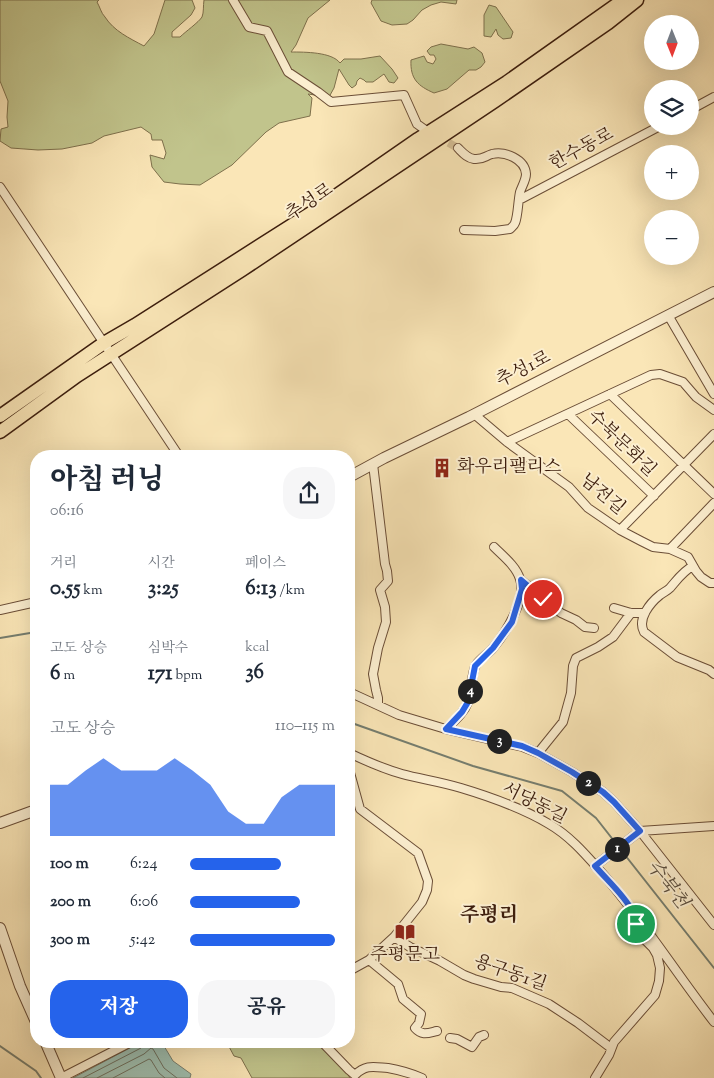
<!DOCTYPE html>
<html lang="ko">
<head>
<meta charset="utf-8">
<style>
  body { margin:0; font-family:"Sorts Mill Goudy","Noto Serif KR",serif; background:#f6f6f7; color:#1f2937; height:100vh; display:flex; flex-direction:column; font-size:19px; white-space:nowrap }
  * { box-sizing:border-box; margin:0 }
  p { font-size:16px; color:#747a83 }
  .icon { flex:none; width:28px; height:28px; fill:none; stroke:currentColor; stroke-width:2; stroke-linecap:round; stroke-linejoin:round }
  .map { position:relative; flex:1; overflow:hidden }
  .panel { position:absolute; left:30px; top:450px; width:325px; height:598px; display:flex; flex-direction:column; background:#fff; border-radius:20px; box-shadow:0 5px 20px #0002 }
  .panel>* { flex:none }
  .needle { width:32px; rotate:179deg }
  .controls { position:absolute; left:644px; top:15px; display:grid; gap:10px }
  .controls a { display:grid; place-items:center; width:55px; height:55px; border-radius:50%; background:#fff; box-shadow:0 5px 20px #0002; font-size:25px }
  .pin { position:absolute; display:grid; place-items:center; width:42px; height:42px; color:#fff; margin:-21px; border:2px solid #fff; border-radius:50%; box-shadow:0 1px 5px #0007 }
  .km { position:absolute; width:25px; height:25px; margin:-12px; border-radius:50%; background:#222; color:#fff; font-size:14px; line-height:25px; text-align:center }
  .round { display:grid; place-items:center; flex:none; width:52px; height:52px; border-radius:20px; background:#f6f6f7 }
  .head { display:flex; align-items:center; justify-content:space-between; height:85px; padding:0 20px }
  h1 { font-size:28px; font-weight:800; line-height:38px }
  .figures { display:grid; grid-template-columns:repeat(3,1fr); gap:8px; height:85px; padding:5px 20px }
  .figures div { display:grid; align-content:center }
  .figures b { font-size:21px; font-weight:800 }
  .figures small { font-size:14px; font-weight:400 }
  .figures p { font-size:14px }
  .chart { height:140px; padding:10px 20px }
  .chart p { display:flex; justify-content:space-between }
  .chart svg { width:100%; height:90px; margin-top:5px; fill:#2563eb; opacity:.7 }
  .cta { display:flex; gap:10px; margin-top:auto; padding:10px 20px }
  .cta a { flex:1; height:58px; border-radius:20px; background:#2563eb; color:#fff; font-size:20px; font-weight:800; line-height:58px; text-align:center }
  .cta a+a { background:#f6f6f7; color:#1f2937 }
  ul { padding:0 20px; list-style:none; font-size:16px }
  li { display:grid; grid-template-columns:80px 60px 1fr; align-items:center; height:38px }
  li i { height:12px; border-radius:6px; background:#2563eb }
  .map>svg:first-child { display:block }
  .green { fill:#c1c48c; stroke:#7e704c }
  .water { fill:#9ebfb1; stroke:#767e6f }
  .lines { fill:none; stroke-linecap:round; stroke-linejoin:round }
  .shore { stroke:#6c6e5e; stroke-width:1 }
  .stream { stroke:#767e6f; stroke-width:2 }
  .minor-tunnel { stroke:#d4be95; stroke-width:8; stroke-dasharray:8 4; stroke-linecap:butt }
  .minor-casing { stroke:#6b4e37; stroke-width:10 }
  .tertiary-casing { stroke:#6b4e37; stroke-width:12 }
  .primary-casing { stroke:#3b1c0c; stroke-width:15 }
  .minor { stroke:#fcefd0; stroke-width:8 }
  .tertiary { stroke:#fcefd0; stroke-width:10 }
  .primary { stroke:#fae6b7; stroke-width:12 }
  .route-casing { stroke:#fff; stroke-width:10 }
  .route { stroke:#2563eb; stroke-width:6 }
  .labels { text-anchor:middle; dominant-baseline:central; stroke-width:4; stroke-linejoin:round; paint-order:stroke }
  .street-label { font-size:18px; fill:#3b1c0c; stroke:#fcefd0 }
  .poi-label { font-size:18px; fill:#3b1c0c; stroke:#fcefd0; text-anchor:start }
  .water-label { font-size:19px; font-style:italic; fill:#594d3e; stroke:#fcefd0 }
  .quarter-label { font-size:20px; font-weight:bold; fill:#3b1c0c; stroke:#fcefd0 }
</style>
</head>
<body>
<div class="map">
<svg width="714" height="1078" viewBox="0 0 714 1078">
  <rect width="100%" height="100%" fill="#fae6b7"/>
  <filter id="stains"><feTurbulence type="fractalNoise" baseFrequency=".004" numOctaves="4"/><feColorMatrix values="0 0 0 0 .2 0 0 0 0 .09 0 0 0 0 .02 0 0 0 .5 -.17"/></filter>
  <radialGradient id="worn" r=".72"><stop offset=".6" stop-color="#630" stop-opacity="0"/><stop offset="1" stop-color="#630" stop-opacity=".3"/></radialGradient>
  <path class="green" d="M0,0h99l-2,2c3,5 4,11 8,15 9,14 24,21 39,29l10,-12 11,-34h27l3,8 -4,7 -19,17v5h8c5,-5 19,-15 22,-20 2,-5 1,-11 2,-17h126l-22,18 -12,27 -5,7c14,0 41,0 49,11l4,-4h17l19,-3 12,13 6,9 -4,5 -5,-1 -5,-8 -11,8h-7l-2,-2 -4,-2 -3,3 -1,4 -4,3 -3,-3 -10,-16 -5,19 -5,9 -21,-3 4,4 -2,18 -31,7 -13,9 -34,33 -32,20 -20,-1 -16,-2 -12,-15 -2,-12 14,4 2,-6 -4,-13h-10l-1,-6 -10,-7 -37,9 -12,7 -30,6 -24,1 -27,-2 -11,-7 1,-12 7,-2 -1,-10 1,-16 -8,-20z
    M372,0h85l-1,4 -15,-2 -10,3 -9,5 -9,10 -6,4 -15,1 -11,-4 -10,-18z
    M489,5l7,2 17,25 -2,6 -8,1 -5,-4 -2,-6 -5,8 -7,-1v-21z
    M441,44l27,5 6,-2 8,6 3,9 -4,5 -5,3h-7l-22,19 -13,4c-16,-7 -24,-14 -23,-33l13,-4 3,6 6,2 3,-5 -2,-4h-4l-3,-4 4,-4z
    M226,1041h92l28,30 4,7h-98l-11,-20 -7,-2z"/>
  <path class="water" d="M143,1041h18l12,20 18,13 -1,4h-117z"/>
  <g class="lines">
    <path class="shore" d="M83,1078l58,-30 2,-3 1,-4
      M97,1078l47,-24 7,-6 2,1 11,19 13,10
      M113,1078l36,-19 2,1 8,13 6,5"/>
    <path class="stream" d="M0,638l36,-6
      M349,722l124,44 89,25 34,27 22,28
      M621,850l93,118
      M0,1046l36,25 5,7"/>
    <path class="minor-tunnel" d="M438,137l20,11"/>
    <defs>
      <path id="minor" d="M233,0l16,27 18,4 21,41 30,20 13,10 73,-7 13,29 7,5
        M690,110l24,-13
        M458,148c5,5 9,10 16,11 9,1 11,-3 18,-5 13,-3 33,5 34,20 0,6 -4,12 -6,18 -2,9 -2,24 -5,31 -1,3 -3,4 -5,6l-15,2 -31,-1
        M0,187l179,269
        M519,200l141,-74
        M668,315l46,79
        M610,394l104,100
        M474,414l33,28 62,45 19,21 32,22 21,11 12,6 17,2 18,8 8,14 5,6 9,6h4
        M568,414l86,82
        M507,442l144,-67 9,-1 23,8 13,15 18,13
        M373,464l12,100 2,7 1,10 -8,9 5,17 1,15 -8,26 -5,26 3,16 2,8v7
        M620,530l94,-96
        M670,549l44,-46
        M693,566c-10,5 -16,14 -23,22 -3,3 -6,4 -10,7 -10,8 -23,24 -16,37l33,25 32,13 5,4
        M521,580l40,33 15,7 9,7 9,1
        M614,608l17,5h14
        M0,610l36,-8
        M349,692l50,23 50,15 74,17 15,6 34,19 31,20 11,10 26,29 74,94
        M446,729c8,-8 18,-16 22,-27 4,-10 3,-29 8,-37 4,-6 12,-11 17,-17 12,-14 34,-49 27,-69 -4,-13 -17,-23 -26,-32
        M349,753c17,8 35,16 53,21 19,5 40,8 59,14 30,9 61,20 88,36 21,12 37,31 53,49 41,47 74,100 112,149
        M538,753l25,-31 8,-29 2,-27 3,-8 22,-11 15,-10 18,-24
        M349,769l11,40 58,44 10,28 -1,9 -5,12 -28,35 -25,23 -20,11
        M595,866l45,-35 74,-5
        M394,937l16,10 30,14 24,14 10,4 27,8 11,1 37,16 29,19 33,25
        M369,960l17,14 12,10 5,15 18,15 -2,9 -4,5c7,8 13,5 22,3
        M450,1038l7,1 15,8 7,-10 5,-2
        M321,1041l28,29 6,5c11,-11 19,-8 33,-7 12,2 22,5 34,10
        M61,1078l72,-37
        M595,1078l14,-23 5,-13 41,-47 4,-14 1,-13 -3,-13 -4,-7 -14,-14 -3,-10 -1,-9"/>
      <path id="tertiary" d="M349,477l35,-19 85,-41 245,-125
        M0,823l36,-13
        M0,928l20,58 16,36
        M45,1041l16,37"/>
      <path id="primary" d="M0,416l104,-73 31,-18 179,-114 104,-72 89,-57 116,-82
        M0,432l77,-56 165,-106 253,-169 113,-78 29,-23"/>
    </defs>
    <use href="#minor" class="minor-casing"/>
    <use href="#tertiary" class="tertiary-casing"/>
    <use href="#primary" class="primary-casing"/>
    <use href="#minor" class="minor"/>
    <use href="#tertiary" class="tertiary"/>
    <use href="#primary" class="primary"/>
  </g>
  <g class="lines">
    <defs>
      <path id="route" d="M543,599l-22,-19 1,9 -10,33 -19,26 -18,18 -7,36 -6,10 -16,17 76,17 16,7 34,19 31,20 11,10 26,29 -45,35c12,14 30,30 38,46 2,4 2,8 3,12"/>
    </defs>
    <use href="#route" class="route-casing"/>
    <use href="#route" class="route"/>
  </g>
  <defs>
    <symbol id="building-bare" viewBox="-9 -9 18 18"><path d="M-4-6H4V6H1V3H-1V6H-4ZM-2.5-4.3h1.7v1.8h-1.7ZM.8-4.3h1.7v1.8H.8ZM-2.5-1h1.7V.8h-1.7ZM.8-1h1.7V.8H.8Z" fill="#8f2418" stroke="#fcefd0" stroke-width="2.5" paint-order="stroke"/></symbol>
    <symbol id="library-bare" viewBox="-9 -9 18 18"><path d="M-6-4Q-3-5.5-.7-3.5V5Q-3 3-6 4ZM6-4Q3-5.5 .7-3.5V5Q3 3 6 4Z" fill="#8f2418" stroke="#fcefd0" stroke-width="2.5" paint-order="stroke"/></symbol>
  </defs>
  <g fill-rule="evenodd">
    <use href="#building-bare" x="428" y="454" width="28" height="28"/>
    <use href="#library-bare" x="391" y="918" width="28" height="28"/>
  </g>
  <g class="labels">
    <g class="street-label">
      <text transform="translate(582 150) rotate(-28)">한수동로</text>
      <text transform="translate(310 203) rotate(-34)">추성로</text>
      <text transform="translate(524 370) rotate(-27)">추성1로</text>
      <text transform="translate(621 444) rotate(44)">수북문화길</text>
      <text transform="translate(602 495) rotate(40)">남전길</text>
      <text transform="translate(534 804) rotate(27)">서당동길</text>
      <text transform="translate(510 974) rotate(19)">용구동1길</text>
    </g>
    <g class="poi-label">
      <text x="457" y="468">화우리팰리스</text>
      <text x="405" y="956" text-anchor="middle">주평문고</text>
    </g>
    <g class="water-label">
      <text transform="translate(667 885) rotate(52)">수북천</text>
    </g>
    <g class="quarter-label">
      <text x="489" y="916">주평리</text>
    </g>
  </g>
  <rect width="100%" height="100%" filter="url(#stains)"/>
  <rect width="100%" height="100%" fill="url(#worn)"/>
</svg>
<div class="controls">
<a><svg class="needle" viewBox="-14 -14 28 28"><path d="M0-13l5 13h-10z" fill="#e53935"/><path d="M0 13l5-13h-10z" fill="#747a83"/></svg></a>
<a><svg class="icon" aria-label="layers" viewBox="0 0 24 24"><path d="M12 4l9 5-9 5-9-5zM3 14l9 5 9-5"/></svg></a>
<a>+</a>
<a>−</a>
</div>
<div class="pin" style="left:636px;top:924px;background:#1e9e55"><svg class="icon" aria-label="arrive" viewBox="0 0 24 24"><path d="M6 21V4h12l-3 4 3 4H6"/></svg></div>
<div class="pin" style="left:543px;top:599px;background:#d93025"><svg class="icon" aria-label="check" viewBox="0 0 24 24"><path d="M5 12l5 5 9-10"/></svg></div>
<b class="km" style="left:617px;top:849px">1</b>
<b class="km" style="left:588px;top:783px">2</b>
<b class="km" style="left:499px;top:741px">3</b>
<b class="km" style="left:470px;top:691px">4</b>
<section class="panel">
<div class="head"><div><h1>아침 러닝</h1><p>06:16</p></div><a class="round"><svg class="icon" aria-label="share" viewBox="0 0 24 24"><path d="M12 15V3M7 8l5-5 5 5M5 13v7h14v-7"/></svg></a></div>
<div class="figures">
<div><p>거리</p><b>0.55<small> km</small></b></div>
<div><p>시간</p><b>3:25</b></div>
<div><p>페이스</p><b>6:13<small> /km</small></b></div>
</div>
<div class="figures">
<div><p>고도 상승</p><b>6<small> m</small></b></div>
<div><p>심박수</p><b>171<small> bpm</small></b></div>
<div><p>kcal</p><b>36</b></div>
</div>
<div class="chart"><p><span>고도 상승</span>110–115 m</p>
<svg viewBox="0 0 160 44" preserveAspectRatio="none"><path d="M0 44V19L10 19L20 12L30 6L40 12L50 12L60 12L70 6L80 12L90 19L100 32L110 38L120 38L130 25L140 19L150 19L160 19V44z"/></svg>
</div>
<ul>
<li><b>100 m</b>6:24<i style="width:63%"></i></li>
<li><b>200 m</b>6:06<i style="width:76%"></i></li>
<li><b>300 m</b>5:42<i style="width:100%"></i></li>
</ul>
<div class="cta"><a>저장</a><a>공유</a></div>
</section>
</div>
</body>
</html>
